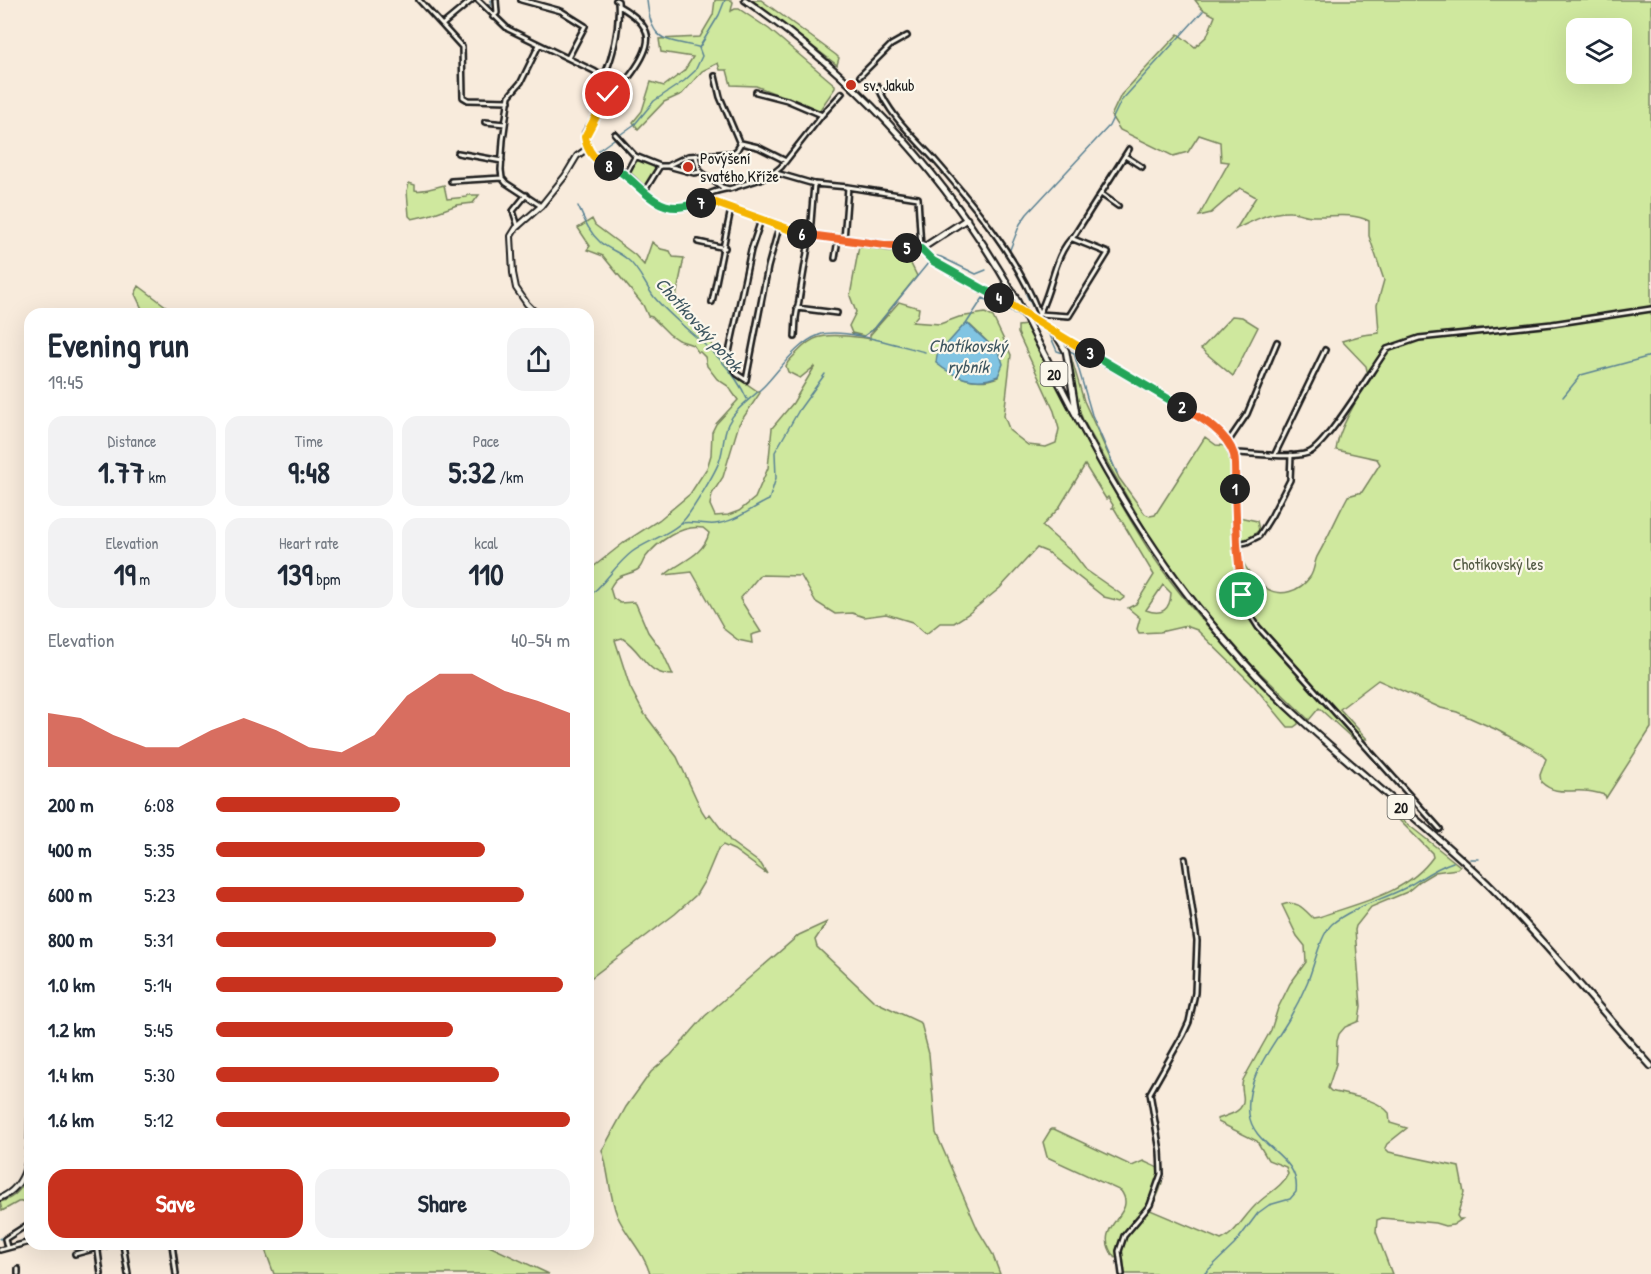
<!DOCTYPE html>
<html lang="en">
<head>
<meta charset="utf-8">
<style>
  body { margin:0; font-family:"Patrick Hand",sans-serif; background:#f2f2f3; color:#1f2937; height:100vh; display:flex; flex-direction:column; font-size:22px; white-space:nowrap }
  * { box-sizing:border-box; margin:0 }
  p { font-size:20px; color:#747a83 }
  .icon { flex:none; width:33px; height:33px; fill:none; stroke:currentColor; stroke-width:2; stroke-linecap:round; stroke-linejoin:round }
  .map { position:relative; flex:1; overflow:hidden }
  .drawer { position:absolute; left:24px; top:308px; width:570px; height:942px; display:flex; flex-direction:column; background:#fff; border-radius:18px; box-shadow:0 6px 24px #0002 }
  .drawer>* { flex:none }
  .tools { position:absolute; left:1566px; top:18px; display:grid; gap:12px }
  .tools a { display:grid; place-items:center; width:66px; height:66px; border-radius:12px; background:#fff; box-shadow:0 6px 24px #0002; font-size:30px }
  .pin { position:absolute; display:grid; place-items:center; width:51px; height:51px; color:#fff; margin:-26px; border:3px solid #fff; border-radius:50%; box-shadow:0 2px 6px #0007 }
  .km { position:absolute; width:30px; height:30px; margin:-15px; border-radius:50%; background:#222; color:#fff; font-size:16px; line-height:30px; text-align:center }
  .round { display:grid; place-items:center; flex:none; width:63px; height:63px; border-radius:18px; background:#f2f2f3 }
  .headline { display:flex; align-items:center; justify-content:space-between; height:102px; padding:0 24px }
  h1 { font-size:33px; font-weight:700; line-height:45px }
  .figures { display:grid; grid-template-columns:repeat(3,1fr); gap:9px; height:102px; padding:6px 24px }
  .figures div { display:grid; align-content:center; border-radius:15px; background:#f2f2f3; text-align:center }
  .figures b { font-size:30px; font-weight:700 }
  .figures small { font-size:16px; font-weight:400 }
  .figures p { font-size:16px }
  .chart { height:168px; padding:12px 24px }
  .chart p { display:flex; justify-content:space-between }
  .chart svg { width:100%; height:108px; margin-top:6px; fill:#c8321e; opacity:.7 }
  .action { display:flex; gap:12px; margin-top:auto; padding:12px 24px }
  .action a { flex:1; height:69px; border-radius:18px; background:#c8321e; color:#fff; font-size:24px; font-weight:700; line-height:69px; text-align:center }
  .action a+a { background:#f2f2f3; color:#1f2937 }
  ul { padding:0 24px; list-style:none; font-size:20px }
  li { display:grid; grid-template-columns:96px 72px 1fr; align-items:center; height:45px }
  li i { height:15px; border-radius:8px; background:#c8321e }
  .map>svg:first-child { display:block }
  .green { fill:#cfe89e; stroke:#76825d; stroke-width:1.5; fill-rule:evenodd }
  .water { fill:#81c4e2; stroke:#598193; stroke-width:1.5 }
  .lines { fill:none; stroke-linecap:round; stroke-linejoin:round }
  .stream { stroke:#598193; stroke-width:1.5 }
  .street-casing { stroke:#1c1c1c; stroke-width:8 }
  .secondary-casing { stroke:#1c1c1c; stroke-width:8 }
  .primary-casing { stroke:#1c1c1c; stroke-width:9 }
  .street { stroke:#fbf7ec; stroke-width:3 }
  .secondary { stroke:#fbf7ec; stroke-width:4 }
  .primary { stroke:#fbf7ec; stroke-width:4.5 }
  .primary-bridge-casing { stroke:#1c1c1c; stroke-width:9; stroke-linecap:butt }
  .primary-bridge { stroke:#fbf7ec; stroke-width:4.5 }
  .split-1-casing { stroke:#fff; stroke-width:12 }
  .split-2-casing { stroke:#fff; stroke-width:12 }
  .split-3-casing { stroke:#fff; stroke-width:12 }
  .split-4-casing { stroke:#fff; stroke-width:12 }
  .split-5-casing { stroke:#fff; stroke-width:12 }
  .split-6-casing { stroke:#fff; stroke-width:12 }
  .split-7-casing { stroke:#fff; stroke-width:12 }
  .split-8-casing { stroke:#fff; stroke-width:12 }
  .split-9-casing { stroke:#fff; stroke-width:12 }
  .split-1 { stroke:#f0652b; stroke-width:8 }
  .split-2 { stroke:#f0652b; stroke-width:8 }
  .split-3 { stroke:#22a559; stroke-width:8 }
  .split-4 { stroke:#f5b400; stroke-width:8 }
  .split-5 { stroke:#22a559; stroke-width:8 }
  .split-6 { stroke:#f0652b; stroke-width:8 }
  .split-7 { stroke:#f5b400; stroke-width:8 }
  .split-8 { stroke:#22a559; stroke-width:8 }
  .split-9 { stroke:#f5b400; stroke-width:8 }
  .poi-dot { fill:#c8321e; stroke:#fbf7ec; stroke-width:2 }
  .labels { text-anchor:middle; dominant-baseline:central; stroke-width:4.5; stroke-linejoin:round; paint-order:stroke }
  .shield { fill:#fbf7ec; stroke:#5f5e5a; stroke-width:1.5 }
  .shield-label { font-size:15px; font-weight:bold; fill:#1c1c1c }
  .poi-label { font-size:16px; fill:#1c1c1c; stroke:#fbf7ec; text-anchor:start }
  .park-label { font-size:16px; fill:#525943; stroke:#fbf7ec }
  .water-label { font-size:18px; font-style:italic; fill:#3f5761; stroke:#fbf7ec }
</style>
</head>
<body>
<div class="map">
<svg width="1651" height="1274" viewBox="0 0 1651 1274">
  <rect width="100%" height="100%" fill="#f8ebdc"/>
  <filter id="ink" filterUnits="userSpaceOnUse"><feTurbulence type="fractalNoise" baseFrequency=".0167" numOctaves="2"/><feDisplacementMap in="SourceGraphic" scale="12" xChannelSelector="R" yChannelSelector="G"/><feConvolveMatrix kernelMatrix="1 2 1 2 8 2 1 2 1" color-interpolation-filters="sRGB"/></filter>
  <g filter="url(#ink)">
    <path class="green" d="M715,0h16l2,2 -2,9 4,-2h4l30,20 66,56v3l-16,23 -63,-25 -25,-1 -4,-15h-7l-2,-7 -16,8 -20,23 -18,8 -26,27 -5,-7 9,-11 9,-29 13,4 20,-15 9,-14 -32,-5 -2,-13 41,-2 13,-22z
      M752,0h9l75,55 3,3 -2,7z
      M1195,0h456v728l-45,70 -1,-3c-7,-2 -14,-4 -21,-4 -17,-1 -29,4 -43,-9l-1,-7 6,-16 -7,-7 -44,-23 -38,-17 -16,-4 -63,-28 -38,29 27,30h-14l-34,-31 -10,12 -58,-56 -53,-61 -44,-59 -71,-124 -6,-16 -8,-44 2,-3 13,44 35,77 26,36 5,2 5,-1 50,-78 11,8 12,1c10,19 6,49 6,70l23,5 2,9 -18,16c1,5 0,14 3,18 4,8 14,19 22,24 15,10 34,3 44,-11 5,-7 4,-16 8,-22 11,-19 19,-39 30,-59l14,-4 18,-28 -3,-5 -41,-9c4,-27 23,-49 32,-75l-2,-9 -24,-25 21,-6 16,-2 -2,-28 7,-25 -15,-44v-15c-19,-9 -36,-4 -56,-5 -8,0 -15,-4 -23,-4 -19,-1 -38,9 -54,17l20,-32 -16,-9 -29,25 -12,3 30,-54 -8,-1 -1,-19 -21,-7 -11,17 -15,4 -53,-26 -9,-14 10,-21 57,-61 17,13 12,-11 8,-20 -13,-7zM1576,28h46v46h-46z
      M639,160l16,6 2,2 -10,16 -5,2 -13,-13 5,-10z
      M409,183l6,2v5c5,2 22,-3 29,-5l3,14 20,-2 1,-2h11l-6,8 -16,2 -28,10 -17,4 -3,-3 -2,-25z
      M592,219l3,6 40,30 9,10 8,-23 9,7 9,2 3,6 11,1 -9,44 45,52 17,23 23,16 -21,31 -16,53 -11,17 -2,11 5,11 13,-1 11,-4 16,-13 13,-30 4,-40 21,-25 22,-37 -15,12 -12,-6 -2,-6 2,-4c21,-22 26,-29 58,-26 8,1 16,1 24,3v-4l29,-33 20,6 -1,7 -6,7 28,2 19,-7 26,-4 8,4 18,38 -7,61 6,15 18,14 18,2 10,-4 3,-14 -5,-18 -36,-78v-7l9,-1c38,75 75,151 120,222 41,64 96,119 151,171v6l-4,3h-6l-34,-41 -57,-56 -11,-4 -26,6 -21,1 -2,-4 3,-11 -12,-10 8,-4 18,-29 -40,-67h-2l1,-3 -5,-8 -2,2 -21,-34 -26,43 -17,18 31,27 13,17 39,27 -5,4 -16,-4 -57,-45 -10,-4 -37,40 -32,26 -14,9h-14l-14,11 -14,-12 -26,-8 -22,3 -12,-4 -17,1 -19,-12 -15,-26 -41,-1 -20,24 21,33 -10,3 1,8 -14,-3 -13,-10 -33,-58 -27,3c15,-14 38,-18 44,-42l-6,-5c-21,-4 -46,14 -58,30 -3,4 -3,9 -8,12 -12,7 -19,2 -27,18l3,10 7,5 14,-1 2,2 12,28 14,19 11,24c-28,0 -29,-23 -51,-37l-7,2 15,47 13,25 34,45 25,54 4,6 4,-3 21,28 30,22 6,10 -33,-24 -11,-5 -5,4 -13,31 -9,15 -21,19 -87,66v-409l38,-30 33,-21 31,-26 17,-26 4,-13 1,-23 4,-8 22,-24 -10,-14 -11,-7 -10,-13 -2,-9 -5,-5h-2l-5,-7 -15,-5 -9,-6 -17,-17 -4,-1 -5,-11 -40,-49 -16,-6 3,-4 -12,-18zM970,325l30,29 -2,23c-22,9 -45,0 -62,-15zM1163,585l8,8c-1,17 -9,23 -25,17z
      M859,246l47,8 11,22 -42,52 -11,8 -12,-3 -3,-7 7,-14 -6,-16z
      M139,286l36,27h-31l-9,-19z
      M1232,316l10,1 16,10 -25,49 -32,-27z
      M1386,807l74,59 -3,3 -22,3 -15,9 -13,11 -36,15 -15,19 -1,4 6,76 -2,15 -14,6 -6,7 -2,7 -1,23 -8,24 3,3c18,5 46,7 58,22l1,10 17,5 -20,16 -2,4 4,4 70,15 5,26 -7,23 2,3h3l-9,6 -8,1 -10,-3 -53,-5 -5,2 -1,12 16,42h-269l-3,-15 -6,-2c-24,-33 25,-41 7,-66l-74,-34 -4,-15 8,-13h3l78,37 11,-5c5,3 14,5 17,9 8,8 -6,33 -10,40l71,30c15,-6 24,-26 37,-37 9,-9 25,-17 30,-29l-2,-7 -18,-7 -11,-19 -39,-19 -1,-3c12,-4 29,-7 26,-24 -1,-6 -2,-9 0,-15l28,-50 7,-22 12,-24 16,-22 -1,-16 -8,-10 -15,-31c14,-6 22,4 31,13l6,-1c39,-14 88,-23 114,-60l-1,-4z
      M827,922l-12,18 2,7 57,54 47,22 8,31 7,79 42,97 14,23 8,21h-350c-6,-22 -24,-38 -33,-59 -8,-20 -8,-44 -15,-65l2,-3 22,-40 25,-35 20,-17 34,-39 94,-81z
      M30,1166v35l-12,1 -16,9 -2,-9c17,-4 26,-19 30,-36z
      M263,1244h222l64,30h-275z"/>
    <path class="water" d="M968,324l32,30 3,10 -5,12c-22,10 -45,1 -62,-13l1,-8 27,-30z"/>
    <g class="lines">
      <path class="stream" d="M491,0v6
        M647,0c4,42 16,39 51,47
        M589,157l46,-33 19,-23 30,-20 11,-10 7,-15 -3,-8 20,-33 6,-15
        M578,206c6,13 11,26 22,36 8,7 19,10 27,17 12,9 18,26 27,38 30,36 72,55 93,102
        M1009,252l11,-28 7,-10 82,-88 12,-25 82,-90
        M937,256l4,1 35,17 10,-4
        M1026,294l9,18
        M966,324l17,-26 39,19
        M1040,326l9,7 8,18 6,2
        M864,336l10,-7 55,-67
        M1070,351l4,2 18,62 25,58
        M1563,397l18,-22 70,-19
        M681,523c11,-2 23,2 34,1 21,-2 36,-16 54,-24l7,-22 -1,-26 24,-42 26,-36
        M588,597c17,-13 27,-32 44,-45 15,-11 39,-18 51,-31 8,-8 34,-51 37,-62 4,-12 3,-24 8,-35 9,-18 25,-26 38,-40 15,-16 31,-41 53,-49 23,-8 82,11 106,17
        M1470,859h9
        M0,1239l30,-19
        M1204,1274l30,-29 24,-32 11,-8 21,-6 6,-7c5,-37 -43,-44 -47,-78 -4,-36 23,-66 40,-95 7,-12 13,-24 18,-36 7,-16 13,-48 25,-59 20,-17 50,-24 73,-36 16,-9 29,-20 48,-26"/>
      <defs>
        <path id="street" d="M419,0l23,25
          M472,0l-30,25 20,22 1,50 5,3 41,1
          M478,0l30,29 86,42c30,18 3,41 -9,62l3,15
          M521,0l40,11 24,15 -17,32
          M493,17l4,-4 -1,-13
          M539,45l-18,37 -12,14 -6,44 -2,30 1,8 4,5 35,23
          M715,76l5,21 20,47
          M860,76l31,-31 16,-9
          M604,77c10,-24 16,-49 14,-76l-2,-1
          M878,86c11,29 35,50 56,73 40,46 84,98 105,155
          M756,92l31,8 35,15
          M608,94c12,-2 17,-12 24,-21 23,-31 22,-47 -13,-67
          M485,122l20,2
          M615,134l20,22 25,10
          M458,153l44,8
          M696,156l4,16
          M1125,156l17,11
          M669,165l19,-9 45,-3 4,-3 4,-7 17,4 28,14
          M776,173l38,11 34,3 -4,53
          M626,174l9,-17
          M451,181l51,-3
          M848,187l70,11 3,50
          M644,192l16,-26h8l26,7 7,-1 21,15 7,2 41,-13 11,-9 41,-52 20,-22
          M1101,194l17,12
          M700,203c5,-10 16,-12 26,-14
          M761,220l-10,30 -23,107 9,17 9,6 22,-113 11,-40
          M518,226l-5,-15 13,-16
          M698,242l27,6
          M835,258l3,-19
          M712,302l19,-93
          M797,308l40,5
          M1039,314l30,2 39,-63 -35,-14
          M1036,319c16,-24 17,-65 38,-83l55,-87
          M795,337l1,-19 14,-83 4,-51
          M1059,337l129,73 32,23 8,9 6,17 3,85 3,39 8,28 10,16 182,202
          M1228,442l19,-28 30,-72
          M1233,453c21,0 57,6 75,0 17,-5 65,-85 79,-104l32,-11 133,-14 99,-15
          M1275,454l50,-104
          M1237,544l10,-2 12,-6 13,-21 18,-35 1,-25
          M97,1244l4,30
          M123,1244l5,30
          M172,1244l4,30
          M7,1247l-2,-8 25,-16
          M0,1250l30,-8
          M75,1254l37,-10
          M18,1269v5
          M1122,1274l-3,-23 5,-15 26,-31 11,-31 -1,-23 -10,-58 33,-58 6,-13 6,-29 2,-52 -12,-82"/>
        <path id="secondary" d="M537,314l-10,-10 -11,-16 -3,-15 -2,-37 5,-8 25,-22 24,-30 12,-20 11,-8c10,16 20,14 34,23 18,11 28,34 52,36 15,2 27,-6 42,-4l87,31 118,15 12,12 103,59 21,16
          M0,1198c33,-14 29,-53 30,-82"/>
        <path id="primary" d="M745,0c112,77 202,177 269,295
          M921,249l46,-30
          M1028,322c53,105 104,207 180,298 30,37 62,72 98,104 59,54 123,103 181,159 58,58 110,123 164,183
          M1057,336l9,15 10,61"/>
      </defs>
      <use href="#street" class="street-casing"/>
      <use href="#secondary" class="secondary-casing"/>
      <use href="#primary" class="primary-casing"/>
      <use href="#street" class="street"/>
      <use href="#secondary" class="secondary"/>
      <use href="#primary" class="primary"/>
      <defs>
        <path id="primary-bridge" d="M1014,295l14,27"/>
      </defs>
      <use href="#primary-bridge" class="primary-bridge-casing"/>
      <use href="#primary-bridge" class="primary-bridge"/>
    </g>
  </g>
  <g class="lines" filter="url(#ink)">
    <defs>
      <path id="split-1" d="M1235,489l2,55 5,51"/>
      <path id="split-2" d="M1182,407c19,11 45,25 52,48 2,10 1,23 1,34"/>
      <path id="split-3" d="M1090,353l92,54"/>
      <path id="split-4" d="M999,298c31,18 60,38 91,55"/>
      <path id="split-5" d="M907,248l14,1 12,12 66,37"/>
      <path id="split-6" d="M802,234l105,14"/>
      <path id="split-7" d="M701,203h15l86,31"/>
      <path id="split-8" d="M609,166c25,8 39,42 69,41 7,0 15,-3 23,-4"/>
      <path id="split-9" d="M608,94l-23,43c2,14 10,24 24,29"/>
    </defs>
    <use href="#split-1" class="split-1-casing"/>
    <use href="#split-2" class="split-2-casing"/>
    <use href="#split-3" class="split-3-casing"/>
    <use href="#split-4" class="split-4-casing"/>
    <use href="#split-5" class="split-5-casing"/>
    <use href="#split-6" class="split-6-casing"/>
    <use href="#split-7" class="split-7-casing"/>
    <use href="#split-8" class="split-8-casing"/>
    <use href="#split-9" class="split-9-casing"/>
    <use href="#split-1" class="split-1"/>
    <use href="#split-2" class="split-2"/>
    <use href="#split-3" class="split-3"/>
    <use href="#split-4" class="split-4"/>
    <use href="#split-5" class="split-5"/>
    <use href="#split-6" class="split-6"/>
    <use href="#split-7" class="split-7"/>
    <use href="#split-8" class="split-8"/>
    <use href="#split-9" class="split-9"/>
  </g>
  <g class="poi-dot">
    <circle cx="851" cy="85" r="6"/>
    <circle cx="688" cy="167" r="6"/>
  </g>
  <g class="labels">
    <g class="shield">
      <rect x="1040.5" y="362" width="27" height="24" rx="4.5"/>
      <rect x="1387.5" y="795" width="27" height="24" rx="4.5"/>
    </g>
    <g class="shield-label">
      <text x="1054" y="374">20</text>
      <text x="1401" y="807">20</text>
    </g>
    <g class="poi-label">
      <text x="863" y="85">sv. Jakub</text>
      <text x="700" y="158">Povýšení<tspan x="700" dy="18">svatého Kříže</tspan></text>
    </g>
    <g class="park-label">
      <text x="1498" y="564">Chotíkovský les</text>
    </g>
    <g class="water-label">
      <text transform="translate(699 324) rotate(48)">Chotíkovský potok</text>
      <text x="968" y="345">Chotíkovský<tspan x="968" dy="21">rybník</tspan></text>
    </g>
  </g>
</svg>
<div class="tools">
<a><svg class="icon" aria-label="layers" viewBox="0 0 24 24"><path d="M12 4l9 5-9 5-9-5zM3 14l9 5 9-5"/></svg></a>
</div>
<div class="pin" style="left:1242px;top:595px;background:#1e9e55"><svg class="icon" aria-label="arrive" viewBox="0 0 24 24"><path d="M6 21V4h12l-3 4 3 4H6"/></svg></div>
<div class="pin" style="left:608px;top:94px;background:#d93025"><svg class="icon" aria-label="check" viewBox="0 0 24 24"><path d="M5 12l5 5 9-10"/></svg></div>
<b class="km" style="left:1235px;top:489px">1</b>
<b class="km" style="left:1182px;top:407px">2</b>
<b class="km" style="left:1090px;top:353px">3</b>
<b class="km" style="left:999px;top:298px">4</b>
<b class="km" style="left:907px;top:248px">5</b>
<b class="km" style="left:802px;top:234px">6</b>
<b class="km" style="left:701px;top:203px">7</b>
<b class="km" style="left:609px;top:166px">8</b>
<section class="drawer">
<div class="headline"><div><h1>Evening run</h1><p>19:45</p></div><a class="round"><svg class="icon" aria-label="share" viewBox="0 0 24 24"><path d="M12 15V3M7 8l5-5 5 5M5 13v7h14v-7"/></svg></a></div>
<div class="figures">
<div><p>Distance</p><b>1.77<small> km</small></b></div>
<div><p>Time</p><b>9:48</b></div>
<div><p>Pace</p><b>5:32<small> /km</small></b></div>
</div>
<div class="figures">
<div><p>Elevation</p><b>19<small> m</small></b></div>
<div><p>Heart rate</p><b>139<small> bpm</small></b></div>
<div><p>kcal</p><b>110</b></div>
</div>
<div class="chart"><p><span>Elevation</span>40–54 m</p>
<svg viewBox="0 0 160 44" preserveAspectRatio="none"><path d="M0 44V22L10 24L20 31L30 36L40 36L50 29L60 24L70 29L80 36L90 38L100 31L110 15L120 6L130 6L140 13L150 17L160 22V44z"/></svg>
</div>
<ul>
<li><b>200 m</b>6:08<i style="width:52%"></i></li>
<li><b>400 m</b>5:35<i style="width:76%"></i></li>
<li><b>600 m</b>5:23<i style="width:87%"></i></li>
<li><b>800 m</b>5:31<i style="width:79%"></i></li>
<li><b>1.0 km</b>5:14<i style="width:98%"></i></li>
<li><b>1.2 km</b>5:45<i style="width:67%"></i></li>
<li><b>1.4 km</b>5:30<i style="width:80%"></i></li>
<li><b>1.6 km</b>5:12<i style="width:100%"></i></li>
</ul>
<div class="action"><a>Save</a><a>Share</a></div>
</section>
</div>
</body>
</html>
